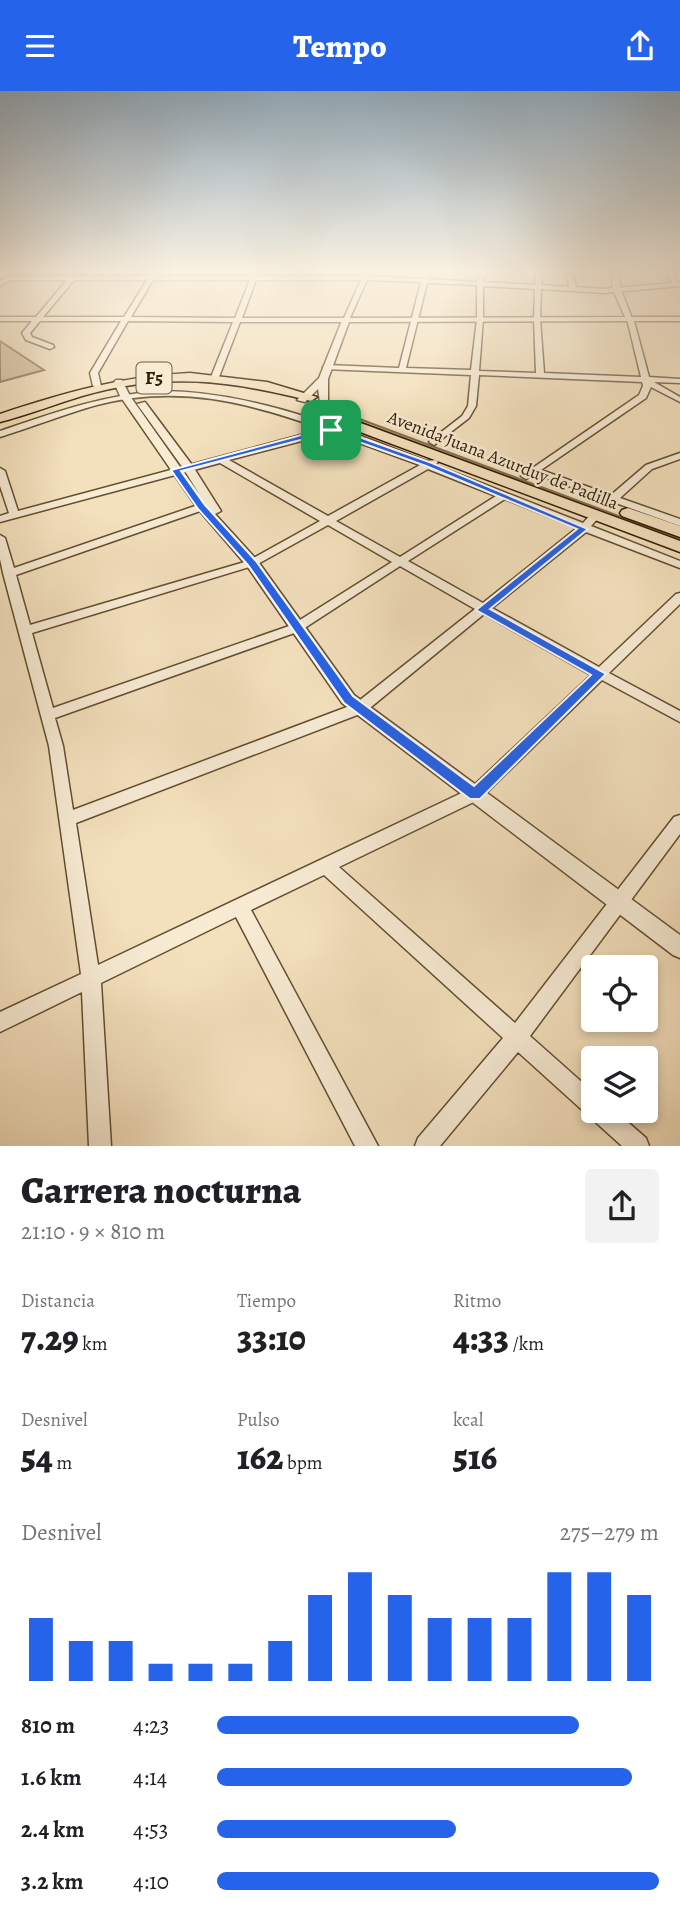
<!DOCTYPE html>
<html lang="es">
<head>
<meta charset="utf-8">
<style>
  body { margin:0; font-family:Alegreya,serif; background:#f2f2f2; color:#202124; height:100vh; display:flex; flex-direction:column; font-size:26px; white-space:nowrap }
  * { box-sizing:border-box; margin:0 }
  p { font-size:23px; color:#757577 }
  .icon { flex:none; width:38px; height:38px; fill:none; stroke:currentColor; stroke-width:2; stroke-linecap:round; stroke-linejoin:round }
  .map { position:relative; height:1055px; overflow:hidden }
  .drawer { display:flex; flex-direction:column; background:#fff; flex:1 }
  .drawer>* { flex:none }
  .buttons { position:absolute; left:581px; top:864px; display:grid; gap:14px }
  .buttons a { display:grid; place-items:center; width:77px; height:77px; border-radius:7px; background:#fff; box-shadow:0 4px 10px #0003; font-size:35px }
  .pin { position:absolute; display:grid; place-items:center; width:60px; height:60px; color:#fff; margin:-30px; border-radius:14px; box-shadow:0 4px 10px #0006 }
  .round { display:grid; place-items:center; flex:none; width:74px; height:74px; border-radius:7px; background:#f2f2f2 }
  .overview { display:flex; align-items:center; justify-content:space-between; height:119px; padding:0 21px }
  h1 { font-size:38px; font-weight:800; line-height:52px }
  .stats { display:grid; grid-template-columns:repeat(3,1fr); gap:10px; height:119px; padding:7px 21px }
  .stats div { display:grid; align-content:center }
  .stats b { font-size:35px; font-weight:800 }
  .stats small { font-size:19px; font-weight:400 }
  .stats p { font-size:19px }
  .chart { height:196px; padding:14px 21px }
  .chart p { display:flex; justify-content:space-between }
  .chart svg { width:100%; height:126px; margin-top:7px; stroke:#2563eb; stroke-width:6 }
  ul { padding:0 21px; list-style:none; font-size:23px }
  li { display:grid; grid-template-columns:112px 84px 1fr; align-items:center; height:52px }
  li i { height:18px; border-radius:9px; background:#2563eb }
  header { display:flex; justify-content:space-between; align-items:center; height:91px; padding:0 21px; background:#2563eb; color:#fff; font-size:32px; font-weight:800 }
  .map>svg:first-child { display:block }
  .green { fill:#d2bf9d; stroke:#826e4e; stroke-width:2 }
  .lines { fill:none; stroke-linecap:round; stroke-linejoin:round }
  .minor-casing { stroke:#634e2f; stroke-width:3 }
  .tertiary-casing { stroke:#634e2f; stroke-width:3 }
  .trunk-casing { stroke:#331d00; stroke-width:3 }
  .minor { fill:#f7ebd4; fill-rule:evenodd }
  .tertiary { fill:#f7ebd4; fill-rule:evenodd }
  .trunk { fill:#f3e0bd; fill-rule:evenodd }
  .route { fill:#2563eb; stroke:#fff; stroke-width:2; fill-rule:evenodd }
  .labels { text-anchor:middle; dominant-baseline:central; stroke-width:5; stroke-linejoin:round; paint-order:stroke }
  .far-street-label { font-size:18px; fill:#331d00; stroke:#f7ebd4 }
  .shield { fill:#f7ebd4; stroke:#6e5b40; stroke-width:2 }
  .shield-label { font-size:19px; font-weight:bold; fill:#331d00 }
</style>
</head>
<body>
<header><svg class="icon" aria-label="menu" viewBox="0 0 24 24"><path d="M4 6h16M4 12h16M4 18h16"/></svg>Tempo<svg class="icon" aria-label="share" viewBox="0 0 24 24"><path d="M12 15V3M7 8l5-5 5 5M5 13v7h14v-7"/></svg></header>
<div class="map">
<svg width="680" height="1055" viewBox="0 0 680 1055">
  <rect width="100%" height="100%" fill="#f3e0bd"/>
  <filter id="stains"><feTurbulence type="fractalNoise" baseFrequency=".00286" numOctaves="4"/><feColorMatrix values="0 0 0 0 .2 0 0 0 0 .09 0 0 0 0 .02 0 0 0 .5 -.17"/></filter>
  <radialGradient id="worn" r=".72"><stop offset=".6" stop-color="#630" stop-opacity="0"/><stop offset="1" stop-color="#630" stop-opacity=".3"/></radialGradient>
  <path class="green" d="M0,250l44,29 -44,12z
    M333,318l347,130v3l-350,-131z"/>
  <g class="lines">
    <defs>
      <path id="minor" d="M253,180h6l-2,5h106l2,-5h6l-2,5 53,3 2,-8h6l-2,8 49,3 4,-11h6l-4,11 52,3 1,-14h6l-1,14 28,2 -3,-16h6l4,16 28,2 68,-6 -7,-12h6l7,11h2v4l-76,7 -63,-4 -1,30 4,54 97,4 -14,-58 3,-2h50v4h-46l15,56 31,2v4l-26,-1 26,15v5l-29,-15 -5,11 -105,72 70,25 35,-30 34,-12v6l-28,10 -32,29 60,21v7l-145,-52 -9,5 -5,-3 118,-81 4,-9 -1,-4 -163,-7 -3,31 -7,12 -35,27 -5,-3 2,-2 31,-24 6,-10 3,-31 -147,-6 -1,-2 4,-2 72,3 22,-86 -54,-2 -18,40 -3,2h-106l-21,55 -4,2 -4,-2 22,-55 -105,-1 -30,52 3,13 -4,2 -4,-2 -3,-13 31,-52h-81l-10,12 2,4 21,8 1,2 -4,2 -24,-9 -4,-7 10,-12h-32v-4h36l31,-37h-57l-10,6v-5l9,-5h140l4,-4 3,2 -1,2h96zM74,189h73l-23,37h-81zM153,189h97l-15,38 -104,-1zM256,189h105l-17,38h-102zM427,192l50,2v34l-6,51 -65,-2zM483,195l52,3 -1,30 2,54 -57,-2 4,-52z
        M159,300c95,0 180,37 268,70l9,-1 2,2 -3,3 148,58 9,-10h8l1,2 -10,11 89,35v7l-94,-36 -94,76 107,59 77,-73 4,-1v11l-71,69 71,38v11l-78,-42 -122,119 -141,68 176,156 159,-206 6,-2v19l-150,202 63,56v19h22l31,27 3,8h-27l-104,-94 -78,94h-25l3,-8 85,-100 -179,-163 -73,35 127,236h-23l-119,-229 -135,66 10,163h-22l-7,-154 -82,40v-20l81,-38 -32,-228 -46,-173 -3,-14v-24l5,3 9,30 184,-63h8l1,2 -1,2 -190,66 14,50 218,-64 72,-40 -100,-58 -220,59v-6l9,-3 -9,-27v-18l5,3 13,40 305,-82c-76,-27 -145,-45 -226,-24 -33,9 -64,22 -97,32v-6c53,-18 103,-36 159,-40zM332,342l88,32 -92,51 -99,-56zM428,378l68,27 -96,61 -64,-36zM505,408l72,29 -94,75 -75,-42zM328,434l64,37 -100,63 -239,83 -21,-75 224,-68zM400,475l75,43 -120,95 -282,106 -10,-64 -8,-28 245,-87zM484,523l107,61 -121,114 -372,176 -22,-142 289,-111z"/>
      <path id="tertiary" d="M611,180h6l4,19 12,31 -284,1 -21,57v21l-8,2 -2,-13 -13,13 -8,-2 22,-22 24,-60 282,-1 -12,-27z
        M116,289h6l8,16 70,99 -17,-27 -46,-64 8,-2 47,63 29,46 -6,3 42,46 97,135 326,240v23l-7,-3 -331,-252 -95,-137 -49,-57 -78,-113 -6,-14z"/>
      <path id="trunk" d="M190,282l77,9 50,15 -6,4c-83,-21 -145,-29 -229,-5 -27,8 -54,19 -82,26v-8c63,-21 123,-38 190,-41z
        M312,314l368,136v11l-373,-140v-6z
        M628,417l52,18v11l-58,-21 -2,-3 2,-3z"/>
    </defs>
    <use href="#minor" class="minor-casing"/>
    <use href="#tertiary" class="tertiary-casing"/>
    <use href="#trunk" class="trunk-casing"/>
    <use href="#minor" class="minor"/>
    <use href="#tertiary" class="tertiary"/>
    <use href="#trunk" class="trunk"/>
  </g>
  <linearGradient id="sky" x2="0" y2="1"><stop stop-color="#92abbd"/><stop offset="0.55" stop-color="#faf1e1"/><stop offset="1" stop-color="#faf1e1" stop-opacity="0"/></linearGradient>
  <rect width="680" height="328" fill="url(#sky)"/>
  <path class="route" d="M331,336l101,36 156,66 -98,80 116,65 -126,125h-10l-126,-96 -96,-138 -50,-56 -27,-39zM331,341l95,34 151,63 -101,81 115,65 -117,111 -121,-90 -97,-135 -51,-56 -24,-34z"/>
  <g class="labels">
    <g class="far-street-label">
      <text transform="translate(503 369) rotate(21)">Avenida Juana Azurduy de Padilla</text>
    </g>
    <rect class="shield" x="136.5" y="271.5" width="35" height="31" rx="5"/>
    <g class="shield-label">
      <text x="154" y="287">F5</text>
    </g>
  </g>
  <rect width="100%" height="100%" filter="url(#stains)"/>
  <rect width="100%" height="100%" fill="url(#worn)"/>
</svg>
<div class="buttons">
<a><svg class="icon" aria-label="locate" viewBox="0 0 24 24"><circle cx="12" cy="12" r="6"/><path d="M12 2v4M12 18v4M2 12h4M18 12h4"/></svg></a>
<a><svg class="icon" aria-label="layers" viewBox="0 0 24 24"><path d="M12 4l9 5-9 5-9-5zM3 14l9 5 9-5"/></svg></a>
</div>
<div class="pin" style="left:331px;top:339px;background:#1e9e55"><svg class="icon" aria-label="arrive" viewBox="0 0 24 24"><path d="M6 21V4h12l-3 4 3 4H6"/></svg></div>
</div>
<section class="drawer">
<div class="overview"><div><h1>Carrera nocturna</h1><p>21:10 · 9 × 810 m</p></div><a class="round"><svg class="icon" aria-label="share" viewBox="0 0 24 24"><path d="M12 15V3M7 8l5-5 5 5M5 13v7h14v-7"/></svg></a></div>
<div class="stats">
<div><p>Distancia</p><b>7.29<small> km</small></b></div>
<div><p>Tiempo</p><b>33:10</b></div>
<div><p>Ritmo</p><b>4:33<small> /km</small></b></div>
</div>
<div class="stats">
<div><p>Desnivel</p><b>54<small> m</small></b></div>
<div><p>Pulso</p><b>162<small> bpm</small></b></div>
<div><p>kcal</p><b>516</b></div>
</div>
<div class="chart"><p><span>Desnivel</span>275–279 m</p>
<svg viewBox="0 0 160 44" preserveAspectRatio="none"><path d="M5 44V22M15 44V30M25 44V30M35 44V38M45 44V38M55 44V38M65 44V30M75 44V14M85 44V6M95 44V14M105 44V22M115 44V22M125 44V22M135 44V6M145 44V6M155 44V14"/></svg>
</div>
<ul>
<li><b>810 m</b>4:23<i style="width:82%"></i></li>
<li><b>1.6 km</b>4:14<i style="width:94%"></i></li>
<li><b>2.4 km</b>4:53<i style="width:54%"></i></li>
<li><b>3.2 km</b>4:10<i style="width:100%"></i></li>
</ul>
</section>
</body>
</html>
